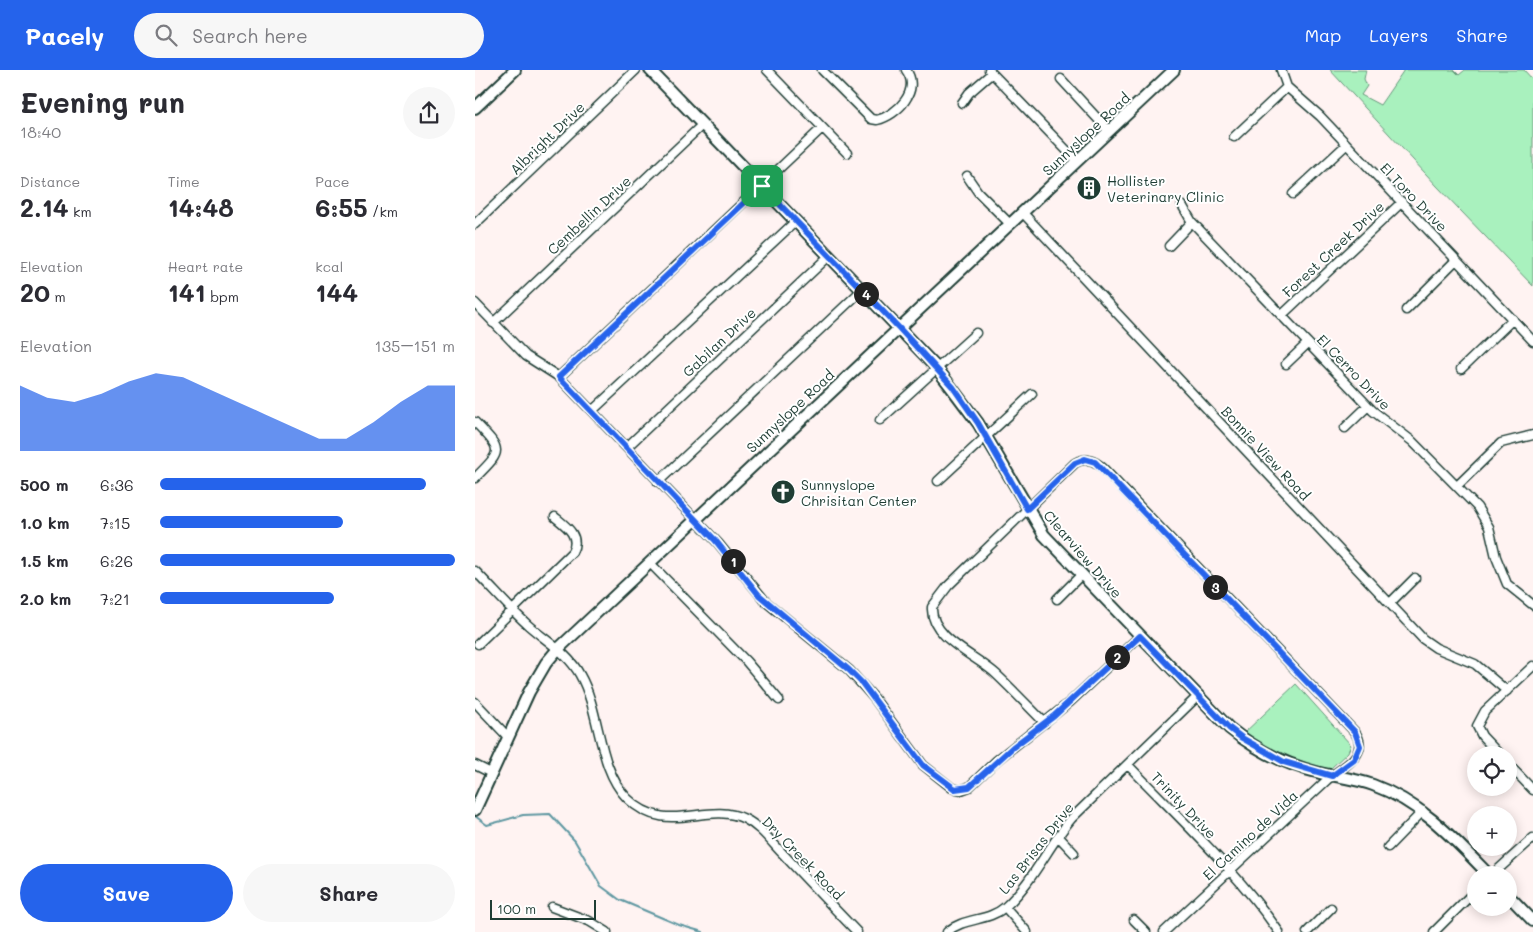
<!DOCTYPE html>
<html lang="en">
<head>
<meta charset="utf-8">
<style>
  body { margin:0; font-family:Mali,sans-serif; background:#f7f7f7; color:#2b2b33; height:100vh; display:flex; flex-direction:column; font-size:19px; white-space:nowrap }
  * { box-sizing:border-box; margin:0 }
  p { font-size:16px; color:#7c7c81 }
  .icon { flex:none; width:28px; height:28px; fill:none; stroke:currentColor; stroke-width:2; stroke-linecap:round; stroke-linejoin:round }
  .map { position:relative; flex:1; overflow:hidden }
  .details { display:flex; flex-direction:column; background:#fff; width:475px }
  .details>* { flex:none }
  .controls { position:absolute; left:992px; top:676px; display:grid; gap:10px }
  .controls a { display:grid; place-items:center; width:50px; height:50px; border-radius:50%; background:#fff; box-shadow:0 2px 12px #0003; font-size:25px }
  .scale { position:absolute; left:15px; bottom:12px; width:106px; box-sizing:border-box; padding-left:5px; border:2px solid #1f3d34; border-top:0; font-size:14px; line-height:18px; white-space:nowrap; color:#1f3d34; -webkit-text-stroke:4px #fff; paint-order:stroke }
  .pin { position:absolute; display:grid; place-items:center; width:42px; height:42px; color:#fff; margin:-21px; border-radius:10px; box-shadow:0 2px 8px #0006 }
  .km { position:absolute; width:25px; height:25px; margin:-12px; border-radius:50%; background:#222; color:#fff; font-size:14px; line-height:25px; text-align:center }
  .round { display:grid; place-items:center; flex:none; width:52px; height:52px; border-radius:26px; background:#f7f7f7 }
  .head { display:flex; align-items:center; justify-content:space-between; height:85px; padding:0 20px }
  h1 { font-size:28px; font-weight:700; line-height:38px }
  .stats { display:grid; grid-template-columns:repeat(3,1fr); gap:8px; height:85px; padding:5px 20px }
  .stats div { display:grid; align-content:center }
  .stats b { font-size:25px; font-weight:700 }
  .stats small { font-size:14px; font-weight:400 }
  .stats p { font-size:14px }
  .chart { height:140px; padding:10px 20px }
  .chart p { display:flex; justify-content:space-between }
  .chart svg { width:100%; height:90px; margin-top:5px; fill:#2563eb; opacity:.7 }
  .primary-button { display:flex; gap:10px; margin-top:auto; padding:10px 20px }
  .primary-button a { flex:1; height:58px; border-radius:30px; background:#2563eb; color:#fff; font-size:20px; font-weight:700; line-height:58px; text-align:center }
  .primary-button a+a { background:#f7f7f7; color:#2b2b33 }
  ul { padding:0 20px; list-style:none; font-size:16px }
  li { display:grid; grid-template-columns:80px 60px 1fr; align-items:center; height:38px }
  li i { height:12px; border-radius:6px; background:#2563eb }
  header { display:flex; align-items:center; gap:30px; box-sizing:border-box; height:70px; padding:0 25px; background:#2563eb; color:#fff }
  header strong { font-size:24px }
  nav { display:flex; gap:28px; margin-inline-start:auto; font-size:18px }
  .search { width:350px; height:45px; background:#f7f7f7; display:flex; align-items:center; gap:12px; box-sizing:border-box; padding:0 18px; border-radius:28px; color:#7c7c81; font-size:19px }
  main { display:flex; flex:1; min-height:0 }
  .map>svg:first-child { display:block }
  .green { fill:#a9f1be; stroke:#649779 }
  .lines { fill:none; stroke-linecap:round; stroke-linejoin:round }
  .stream { stroke:#5e97a1; stroke-width:2 }
  .minor-casing { stroke:#1f3d34; stroke-width:11 }
  .tertiary-casing { stroke:#1f3d34; stroke-width:14 }
  .minor { stroke:#fff; stroke-width:8 }
  .tertiary { stroke:#fff; stroke-width:10 }
  .route-casing { stroke:#fff; stroke-width:10 }
  .route { stroke:#2563eb; stroke-width:6 }
  .labels { text-anchor:middle; dominant-baseline:central; stroke-width:4; stroke-linejoin:round; paint-order:stroke }
  .street-label { font-size:14px; fill:#1f3d34; stroke:#fff }
  .poi-label { font-size:14px; fill:#1f3d34; stroke:#fff; text-anchor:start }
</style>
</head>
<body>
<header>
<strong>Pacely</strong>
<div class="search"><svg class="icon" aria-label="search" viewBox="0 0 24 24"><circle cx="10" cy="10" r="6"/><path d="M15 15l6 6"/></svg>Search here</div>
<nav><a>Map</a><a>Layers</a><a>Share</a></nav>
</header>
<main>
<section class="details">
<div class="head"><div><h1>Evening run</h1><p>18:40</p></div><a class="round"><svg class="icon" aria-label="share" viewBox="0 0 24 24"><path d="M12 15V3M7 8l5-5 5 5M5 13v7h14v-7"/></svg></a></div>
<div class="stats">
<div><p>Distance</p><b>2.14<small> km</small></b></div>
<div><p>Time</p><b>14:48</b></div>
<div><p>Pace</p><b>6:55<small> /km</small></b></div>
</div>
<div class="stats">
<div><p>Elevation</p><b>20<small> m</small></b></div>
<div><p>Heart rate</p><b>141<small> bpm</small></b></div>
<div><p>kcal</p><b>144</b></div>
</div>
<div class="chart"><p><span>Elevation</span>135–151 m</p>
<svg viewBox="0 0 160 44" preserveAspectRatio="none"><path d="M0 44V12L10 18L20 20L30 16L40 10L50 6L60 8L70 14L80 20L90 26L100 32L110 38L120 38L130 30L140 20L150 12L160 12V44z"/></svg>
</div>
<ul>
<li><b>500 m</b>6:36<i style="width:90%"></i></li>
<li><b>1.0 km</b>7:15<i style="width:62%"></i></li>
<li><b>1.5 km</b>6:26<i style="width:100%"></i></li>
<li><b>2.0 km</b>7:21<i style="width:59%"></i></li>
</ul>
<div class="primary-button"><a>Save</a><a>Share</a></div>
</section>
<div class="map">
<svg width="1058" height="862" viewBox="0 0 1058 862">
  <rect width="100%" height="100%" fill="#fff3f2"/>
  <filter id="ink" filterUnits="userSpaceOnUse"><feTurbulence type="fractalNoise" baseFrequency=".02" numOctaves="2"/><feDisplacementMap in="SourceGraphic" scale="10" xChannelSelector="R" yChannelSelector="G"/><feConvolveMatrix kernelMatrix="1 2 1 2 8 2 1 2 1" color-interpolation-filters="sRGB"/></filter>
  <g filter="url(#ink)">
    <path class="green" d="M855,0h36l-2,9 3,7 -6,9 19,10 24,-35h50l5,5 6,-5h59l9,10v206l-96,-100z
      M821,614l55,61 -3,7 -18,17c-28,0 -67,-18 -87,-35z"/>
    <g class="lines">
      <path class="stream" d="M0,746l12,9 36,-10 27,-1 25,27 26,45 19,14 59,25 24,7"/>
      <defs>
        <path id="minor" d="M292,0l80,83
          M347,0l49,49 6,1c21,-5 44,-30 29,-50
          M514,0l88,91
          M806,0l6,17 33,29 213,225
          M586,9l48,52
          M487,33l7,-10 23,-20
          M759,67l53,-50
          M492,106l11,16 32,32
          M818,124l53,-49
          M707,135l10,17 181,189 39,30 65,66 12,20 7,30 11,27 26,21
          M547,142l401,427 13,9 39,16 32,27
          M0,154l161,-154
          M694,176l23,-24
          M0,233l51,53 33,21 159,166 48,59 83,68 25,28 49,67 29,23 9,2 8,-3 28,-27 73,-58 70,-66
          M931,240l50,-50
          M807,245l120,-113
          M18,253l209,-198
          M811,294l22,-21
          M986,299l52,-50
          M84,307l263,-249
          M117,341l204,-190
          M405,350l96,-87
          M0,352c28,29 28,28 0,56
          M870,358l23,-22
          M152,377l202,-191
          M463,411l94,-87
          M183,412l204,-192
          M982,416l44,-43 32,-8
          M175,493l96,98 33,39
          M0,501c18,18 34,37 53,54 18,16 41,29 52,50 21,37 17,92 47,123 40,40 79,2 118,21 16,8 27,24 39,36 24,26 48,51 73,77
          M582,529l24,-24
          M915,533l25,-25
          M3,574l94,-92c9,-16 -6,-26 -17,-35
          M0,632l33,35
          M570,653c-16,-16 -32,-33 -49,-49 -19,-18 -66,-36 -64,-67l16,-21 127,-123c11,-6 19,-3 28,5l251,263c18,23 -12,36 -27,49l-163,152
          M1025,685l-18,-19 -5,-10 8,-15 48,-45
          M0,695l16,8
          M653,695c52,54 108,105 151,167
          M1034,695l24,25
          M583,766l16,17
          M913,777l35,-36
          M1017,805l41,-37
          M77,837l37,14 18,11
          M530,837l22,25
          M659,850l12,12
          M472,862c17,-15 41,-10 58,-25 28,-25 43,-61 67,-89l126,-122
          M832,862l24,-24
          M959,862l42,-42"/>
        <path id="tertiary" d="M175,0l286,297 42,56 66,112 185,193c27,22 57,37 91,45 18,4 36,6 53,12 49,18 81,54 116,90
          M0,38l40,-38
          M0,740l54,-118 17,-29 11,-13 617,-580
          M1034,826l24,25"/>
      </defs>
      <use href="#minor" class="minor-casing"/>
      <use href="#tertiary" class="tertiary-casing"/>
      <use href="#minor" class="minor"/>
      <use href="#tertiary" class="tertiary"/>
    </g>
  </g>
  <g class="lines" filter="url(#ink)">
    <defs>
      <path id="route" d="M287,116l137,142 54,59 25,36 49,86 48,-46 10,-4 10,3 260,270 5,14 -6,14 -22,16 -48,-14 -42,-24 -13,-10 -89,-92 -86,80 -41,31 -44,40 -14,2 -32,-24 -61,-82 -13,-13 -90,-75 -44,-55 -156,-163z"/>
    </defs>
    <use href="#route" class="route-casing"/>
    <use href="#route" class="route"/>
  </g>
  <defs>
    <symbol id="building-disc" viewBox="-11 -11 22 22"><circle r="9.5" fill="#1f3d34" stroke="#fff"/><path d="M-4-6H4V6H1V3H-1V6H-4ZM-2.5-4.3h1.7v1.8h-1.7ZM.8-4.3h1.7v1.8H.8ZM-2.5-1h1.7V.8h-1.7ZM.8-1h1.7V.8H.8Z" fill="#fff"/></symbol>
    <symbol id="church-disc" viewBox="-11 -11 22 22"><circle r="9.5" fill="#1f3d34" stroke="#fff"/><path d="M-1.2-6h2.4v3.5h3.3v2.4h-3.3V6h-2.4V-.1h-3.3v-2.4h3.3Z" fill="#fff"/></symbol>
  </defs>
  <g fill-rule="evenodd">
    <use href="#building-disc" x="600" y="104" width="28" height="28"/>
    <use href="#church-disc" x="294" y="408" width="28" height="28"/>
  </g>
  <g class="labels">
    <g class="street-label">
      <text transform="translate(611 64) rotate(-43)">Sunnyslope Road</text>
      <text transform="translate(72 68) rotate(-44)">Albright Drive</text>
      <text transform="translate(939 127) rotate(46)">El Toro Drive</text>
      <text transform="translate(114 145) rotate(-43)">Cembellin Drive</text>
      <text transform="translate(858 179) rotate(-43)">Forest Creek Drive</text>
      <text transform="translate(244 272) rotate(-43)">Gabilan Drive</text>
      <text transform="translate(879 302) rotate(46)">El Cerro Drive</text>
      <text transform="translate(315 341) rotate(-43)">Sunnyslope Road</text>
      <text transform="translate(791 383) rotate(47)">Bonnie View Road</text>
      <text transform="translate(608 484) rotate(49)">Clearview Drive</text>
      <text transform="translate(709 735) rotate(46)">Trinity Drive</text>
      <text transform="translate(775 765) rotate(-43)">El Camino de Vida</text>
      <text transform="translate(561 778) rotate(-52)">Las Brisas Drive</text>
      <text transform="translate(328 788) rotate(46)">Dry Creek Road</text>
    </g>
    <g class="poi-label">
      <text x="632" y="110">Hollister<tspan x="632" dy="16">Veterinary Clinic</tspan></text>
      <text x="326" y="414">Sunnyslope<tspan x="326" dy="16">Chrisitan Center</tspan></text>
    </g>
  </g>
</svg>
<div class="controls">
<a><svg class="icon" aria-label="locate" viewBox="0 0 24 24"><circle cx="12" cy="12" r="6"/><path d="M12 2v4M12 18v4M2 12h4M18 12h4"/></svg></a>
<a>+</a>
<a>−</a>
</div>
<div class="scale">100 m</div>
<div class="pin" style="left:287px;top:116px;background:#1e9e55"><svg class="icon" aria-label="arrive" viewBox="0 0 24 24"><path d="M6 21V4h12l-3 4 3 4H6"/></svg></div>
<b class="km" style="left:258px;top:491px">1</b>
<b class="km" style="left:642px;top:587px">2</b>
<b class="km" style="left:740px;top:517px">3</b>
<b class="km" style="left:391px;top:224px">4</b>
</div>
</main>
</body>
</html>
